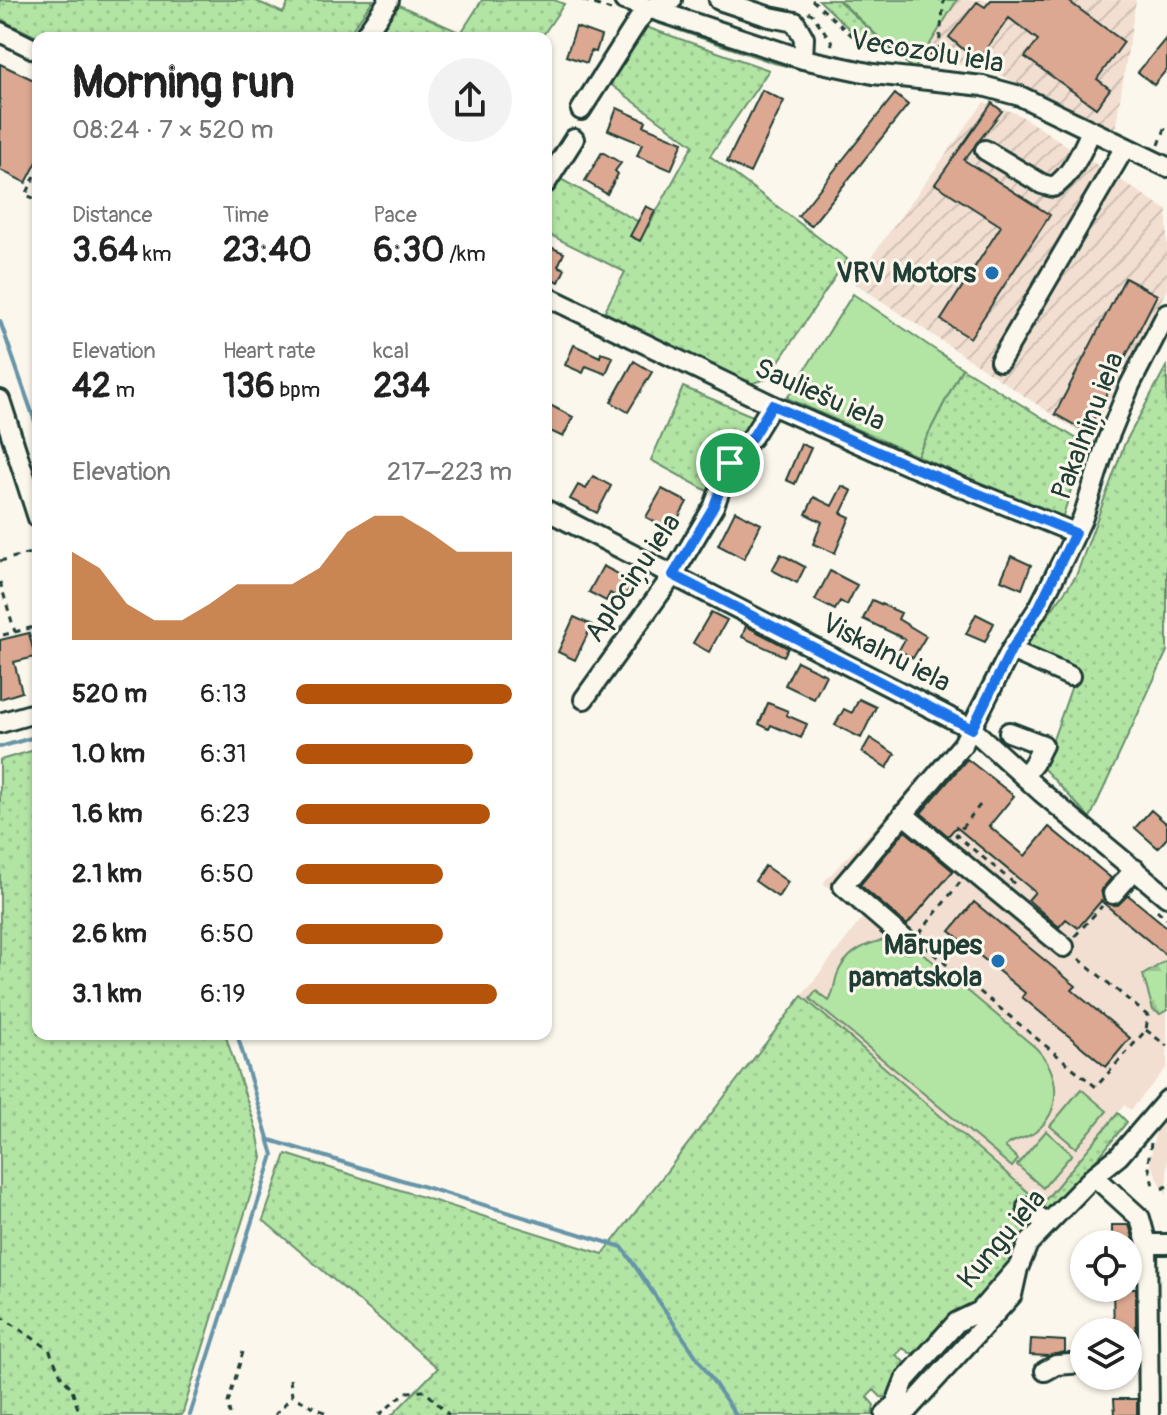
<!DOCTYPE html>
<html lang="en">
<head>
<meta charset="utf-8">
<style>
  body { margin:0; font-family:Pangolin,sans-serif; background:#f2f2f2; color:#222; height:100vh; display:flex; flex-direction:column; font-size:30px; white-space:nowrap }
  * { box-sizing:border-box; margin:0 }
  p { font-size:26px; color:#767676 }
  .icon { flex:none; width:44px; height:44px; fill:none; stroke:currentColor; stroke-width:2; stroke-linecap:round; stroke-linejoin:round }
  .map { position:relative; flex:1; overflow:hidden }
  .drawer { position:absolute; left:32px; top:32px; width:520px; height:1008px; display:flex; flex-direction:column; background:#fff; border-radius:16px; box-shadow:0 2px 6px #0004 }
  .drawer>* { flex:none }
  .buttons { position:absolute; left:1070px; top:1230px; display:grid; gap:16px }
  .buttons a { display:grid; place-items:center; width:72px; height:72px; border-radius:50%; background:#fff; box-shadow:0 2px 6px #0004; font-size:40px }
  .pin { position:absolute; display:grid; place-items:center; width:68px; height:68px; color:#fff; margin:-34px; border:4px solid #fff; border-radius:50%; box-shadow:0 2px 8px #0007 }
  .round { display:grid; place-items:center; flex:none; width:84px; height:84px; border-radius:42px; background:#f2f2f2 }
  .head { display:flex; align-items:center; justify-content:space-between; height:136px; padding:0 40px }
  h1 { font-size:44px; font-weight:800; line-height:60px }
  .metrics { display:grid; grid-template-columns:repeat(3,1fr); gap:12px; height:136px; padding:8px 40px }
  .metrics div { display:grid; align-content:center }
  .metrics b { font-size:34px; font-weight:800 }
  .metrics small { font-size:22px; font-weight:400 }
  .metrics p { font-size:22px }
  .chart { height:224px; padding:16px 40px }
  .chart p { display:flex; justify-content:space-between }
  .chart svg { width:100%; height:144px; margin-top:8px; fill:#b45309; opacity:.7 }
  ul { padding:0 40px; list-style:none; font-size:26px }
  li { display:grid; grid-template-columns:128px 96px 1fr; align-items:center; height:60px }
  li i { height:20px; border-radius:10px; background:#b45309 }
  .map>svg:first-child { display:block }
  .built { fill:#f2dfd1 }
  .industrial { fill:url(#industrial-furrows) }
  .grass { fill:url(#grass-dots); stroke:#68906c; stroke-width:2 }
  .forest { fill:url(#forest-firs); stroke:#68906c; stroke-width:2 }
  .garden { fill:#b2e4a4; stroke:#68906c; stroke-width:2 }
  .lines { fill:none; stroke-linecap:round; stroke-linejoin:round }
  .stream { stroke:#6694a8; stroke-width:4 }
  .building { fill:#dca891; stroke:#1f3d34; stroke-width:2 }
  .minor-casing { stroke:#1f3d34; stroke-width:24 }
  .path { stroke:#1f3d34; stroke-width:3; stroke-dasharray:6 6; stroke-linecap:butt }
  .minor { stroke:#fbf7ec; stroke-width:18 }
  .route-casing { stroke:#fff; stroke-width:16 }
  .route { stroke:#1a73e8; stroke-width:10 }
  .poi-dot { fill:#1f6fb2; stroke:#fbf7ec; stroke-width:3 }
  .labels { text-anchor:middle; dominant-baseline:central; stroke-width:6; stroke-linejoin:round; paint-order:stroke }
  .street-label { font-size:28px; fill:#1f3d34; stroke:#fbf7ec }
  .poi-label { font-size:28px; font-weight:bold; fill:#1f3d34; stroke:#fbf7ec; text-anchor:end }
</style>
</head>
<body>
<div class="map">
<svg width="1167" height="1415" viewBox="0 0 1167 1415">
  <defs>
    <pattern id="industrial-furrows" width="10" height="10" patternUnits="userSpaceOnUse" patternTransform="scale(2)"><rect width="10" height="10" fill="#f2dfd1"/><path d="M-1 1l2-2M0 10L10 0M9 11l2-2" fill="none" stroke="#cfc0b4"/></pattern>
    <pattern id="grass-dots" width="8" height="8" patternUnits="userSpaceOnUse" patternTransform="scale(2)"><rect width="8" height="8" fill="#b2e4a4"/><path d="M2 2h.1M6 6h.1" fill="none" stroke="#99c48e" stroke-width="1.8" stroke-linecap="round"/></pattern>
    <pattern id="forest-firs" width="22" height="20" patternUnits="userSpaceOnUse" patternTransform="scale(2)"><rect width="22" height="20" fill="#b2e4a4"/><path d="M5 1l3.5 6h-7zM16 11l3.5 6h-7z" fill="#99c48e"/></pattern>
  </defs>
  <rect width="100%" height="100%" fill="#fbf7ec"/>
  <filter id="ink" filterUnits="userSpaceOnUse"><feTurbulence type="fractalNoise" baseFrequency=".0125" numOctaves="2"/><feDisplacementMap in="SourceGraphic" scale="16" xChannelSelector="R" yChannelSelector="G"/><feConvolveMatrix kernelMatrix="1 2 1 2 8 2 1 2 1" color-interpolation-filters="sRGB"/></filter>
  <g filter="url(#ink)">
    <path class="built" d="M950,747l64,49 -25,30 36,29 24,-28 118,99v141l-36,43 -7,-5 -82,99 -240,-208 62,-80 -41,-33z
      M1167,1120v76l-17,-33 5,-30z"/>
    <path class="industrial" d="M957,0h179l-21,130 -127,-61 -67,-10z
      M984,102l34,12 149,96v79l-78,150 -236,-157z"/>
    <path class="grass" d="M0,0h254l29,13 7,-13h83l-27,38h-307l-39,-19z
      M482,0h72l10,4 -23,34h-165l23,-33 62,28z
      M819,0h19l50,47 -25,-5z
      M650,17l125,43 30,8 1,3 -32,-8 -129,-44z
      M640,25l129,45 -59,86 137,103 -80,120 -18,5 -146,-70 22,-42 -79,-39v-37l13,-18 89,49 45,-82 -87,-64z
      M1167,365v286l-77,167 -47,-50 33,-94 -52,-26 52,-72 49,-133z
      M962,368l123,76 -23,75 -145,-63z
      M683,387l72,30 -46,75 -58,-32z
      M38,749v285h187l32,97 5,27 -80,257h-182v-655z
      M802,996l240,208 76,-91 9,9 -41,51 -35,36 -22,9c9,37 -84,112 -111,135h-8l-7,-5 -7,7 7,6 1,8 -7,8 -8,21 -8,-1 -7,-7 -7,7 7,8 -2,10h-480l46,-47 -175,-148 23,-66 317,100z"/>
    <path class="forest" d="M1167,960v50l-7,4 -7,-4 -10,-35z"/>
    <path class="garden" d="M839,0h118l-43,70z
      M853,294l109,74 -45,88 -130,-58z
      M884,940h11l24,10 117,98c24,25 28,62 -2,85 -9,6 -21,6 -29,14l13,12 -6,8 -202,-168 6,-8 13,10c5,-8 5,-17 8,-26 8,-21 27,-31 47,-35z
      M1081,1089l26,22 -31,37 -26,-22z
      M1046,1131l26,23 -29,34 -26,-23z"/>
    <g class="lines">
      <path class="stream" d="M0,321l38,109
        M0,747l38,-11
        M270,1140l352,107 114,168
        M190,1415l83,-260 -36,-121"/>
    </g>
    <path class="building" d="M991,0h76l57,42 -27,37 13,10 -14,19 -71,-51 13,-17 -29,-22 -32,43 -28,-24 28,-35 8,5z
      M576,27l25,9 -5,16 -5,-1 -4,12 -21,-7z
      M1167,37v32l-13,16 -16,-13z
      M0,64l38,18v78l-12,23 -26,-13z
      M762,90l22,11 -34,72 -23,-11z
      M895,94l13,11 -97,121 -13,-10z
      M992,103l10,8 -38,49 86,55 -80,123 -29,-18 60,-94 -66,-42z
      M617,108l29,13 -2,5 39,16 -12,28 -34,-14 5,-12 -34,-14z
      M602,152l19,11 -6,8 3,3 -11,20 -22,-13z
      M646,206l9,5 -15,30 -10,-5z
      M546,245l18,8 -6,13 7,3 -6,13 -11,-5 4,-9 -6,-3z
      M1125,278l32,17 -70,137 -32,-18z
      M574,345l26,12 1,-4 12,4 -7,17 -20,-8 -3,7 -18,-8z
      M634,361l18,11 -24,40 -17,-10z
      M546,403l27,14 -10,20 -17,-8z
      M801,444l10,4 -16,36 -9,-4z
      M593,476l18,10 -14,27 -27,-14 8,-14 8,4z
      M842,486l10,5 -11,22 9,4 -15,36 -22,-9 9,-22 -16,-8 8,-17 18,9z
      M662,489l25,13 -16,29 -25,-14z
      M735,511l26,13 -17,35 -26,-14z
      M781,554l24,13 -8,16 -25,-13z
      M1011,556l20,9 -9,24 -21,-9z
      M603,566l30,16 -10,18 -13,-7 -4,8 -17,-9z
      M830,571l27,14 -10,20 -7,-4 -5,9 -20,-10z
      M872,600l29,13 -3,6 28,17 -13,22 -14,-8 6,-11 -42,-20z
      M711,612l16,8 -18,32 -16,-9z
      M976,614l18,9 -9,19 -19,-8z
      M574,617l18,8 -17,35 -17,-8z
      M746,626l42,22 -4,8 -42,-19z
      M29,633l6,24 -21,5 8,30 -22,7v-59z
      M797,661l29,14 -12,24 -29,-14z
      M859,699l17,8 -15,31 -26,-13 9,-16 8,4z
      M768,703l20,8 -2,4 21,9 -6,14 -30,-13 -2,4 -10,-5z
      M870,738l25,16 -8,14 -25,-16z
      M967,759l47,37 -25,30 36,30 24,-29 62,51 -10,13 5,12 12,2 10,-10 39,32v29l-66,-55 -23,27 -12,-9 -7,8 -31,-27 7,-8 -79,-65 -8,9 -27,-23z
      M1151,810l16,14v14l-9,10 -23,-20z
      M905,831l48,40 -46,54 -47,-40z
      M765,866l23,16 -10,15 -23,-16z
      M974,902l102,84 -4,4 58,48 -24,29 -84,-70 3,-4 -75,-62z
      M1112,1225h17l6,19h-23z
      M1113,1288h23v44h-22z
      M1031,1339l34,2v11l-17,4 -18,-1z
      M1114,1399h23v16h-22z"/>
    <g class="lines">
      <defs>
        <path id="minor" d="M624,0l179,59 70,15 110,12 37,10 147,71
          M719,0l51,17 25,5 9,16 -1,21
          M0,32l38,19
          M363,38l26,-38
          M581,110l58,-91 9,-10 24,-9
          M985,150l57,34 11,3c18,-10 30,-38 38,-56
          M546,183l28,-44
          M546,296l226,109 138,61 165,67
          M1000,361l125,-214
          M0,400l38,118
          M546,510l426,219 69,63 126,105
          M1011,650l59,26
          M584,699l89,-124 41,-69 16,-43 23,-27 19,-31
          M0,723l38,-11
          M1009,732l34,13 -9,18 -10,13
          M903,814l161,133
          M1113,894l22,-25
          M908,942l-65,-56 120,-142 48,-94 28,-43 28,-55 16,-35 24,-76 23,-56 37,-72
          M1094,1176l46,42 7,26
          M1027,1207l19,17
          M1045,1371l11,-6 28,-2
          M885,1415l11,-12 9,-23 52,-58 23,-11 39,-45 9,-22 66,-68 25,-20 48,-56
          M903,1415l109,-120 6,-27
          M1149,1415l-2,-171h20"/>
      </defs>
      <use href="#minor" class="minor-casing"/>
      <path class="path" d="M583,0l28,10
        M812,0l53,47 74,9
        M808,12l4,2 20,28 -1,9
        M937,64l7,-64
        M1159,145l8,-22
        M35,176l-9,19 12,5
        M34,533l4,11
        M0,561l38,-10
        M0,582l15,50
        M3,635l35,-9
        M980,805l-24,30 59,49 -2,3
        M1157,910l10,9
        M919,934l42,-53
        M1075,936l27,-30
        M924,946l172,141 50,-57 2,-14 -71,-59
        M1146,1030l21,16
        M1151,1143l-3,20 5,23
        M1162,1189l5,-3
        M0,1316l49,33 13,29 9,9 9,28
        M290,1379l2,17 38,19
        M230,1415l-2,-12 15,-51
        M275,1415l17,-19
        M379,1415l27,-23 19,-1 24,24"/>
      <use href="#minor" class="minor"/>
    </g>
  </g>
  <g class="lines" filter="url(#ink)">
    <defs>
      <path id="route" d="M772,405l138,61 165,67 -36,74 -28,43 -39,79 -299,-154 41,-69 16,-43 23,-27z"/>
    </defs>
    <use href="#route" class="route-casing"/>
    <use href="#route" class="route"/>
  </g>
  <g class="poi-dot">
    <circle cx="992" cy="273" r="8"/>
    <circle cx="998" cy="961" r="8"/>
  </g>
  <g class="labels">
    <g class="street-label">
      <text transform="translate(927 52) rotate(9)">Vecozolu iela</text>
      <text transform="translate(820 395) rotate(24)">Sauliešu iela</text>
      <text transform="translate(1088 426) rotate(-69)">Pakalniņu iela</text>
      <text transform="translate(633 578) rotate(-56)">Aplociņu iela</text>
      <text transform="translate(886 653) rotate(27)">Viskalnu iela</text>
      <text transform="translate(1002 1239) rotate(-50)">Kungu iela</text>
    </g>
    <g class="poi-label">
      <text x="976" y="273">VRV Motors</text>
      <text x="982" y="945">Mārupes<tspan x="982" dy="32">pamatskola</tspan></text>
    </g>
  </g>
</svg>
<div class="buttons">
<a><svg class="icon" aria-label="locate" viewBox="0 0 24 24"><circle cx="12" cy="12" r="6"/><path d="M12 2v4M12 18v4M2 12h4M18 12h4"/></svg></a>
<a><svg class="icon" aria-label="layers" viewBox="0 0 24 24"><path d="M12 4l9 5-9 5-9-5zM3 14l9 5 9-5"/></svg></a>
</div>
<div class="pin" style="left:730px;top:463px;background:#1e9e55"><svg class="icon" aria-label="arrive" viewBox="0 0 24 24"><path d="M6 21V4h12l-3 4 3 4H6"/></svg></div>
<section class="drawer">
<div class="head"><div><h1>Morning run</h1><p>08:24 · 7 × 520 m</p></div><a class="round"><svg class="icon" aria-label="share" viewBox="0 0 24 24"><path d="M12 15V3M7 8l5-5 5 5M5 13v7h14v-7"/></svg></a></div>
<div class="metrics">
<div><p>Distance</p><b>3.64<small> km</small></b></div>
<div><p>Time</p><b>23:40</b></div>
<div><p>Pace</p><b>6:30<small> /km</small></b></div>
</div>
<div class="metrics">
<div><p>Elevation</p><b>42<small> m</small></b></div>
<div><p>Heart rate</p><b>136<small> bpm</small></b></div>
<div><p>kcal</p><b>234</b></div>
</div>
<div class="chart"><p><span>Elevation</span>217–223 m</p>
<svg viewBox="0 0 160 44" preserveAspectRatio="none"><path d="M0 44V17L10 22L20 33L30 38L40 38L50 33L60 27L70 27L80 27L90 22L100 11L110 6L120 6L130 11L140 17L150 17L160 17V44z"/></svg>
</div>
<ul>
<li><b>520 m</b>6:13<i style="width:100%"></i></li>
<li><b>1.0 km</b>6:31<i style="width:82%"></i></li>
<li><b>1.6 km</b>6:23<i style="width:90%"></i></li>
<li><b>2.1 km</b>6:50<i style="width:68%"></i></li>
<li><b>2.6 km</b>6:50<i style="width:68%"></i></li>
<li><b>3.1 km</b>6:19<i style="width:93%"></i></li>
</ul>
</section>
</div>
</body>
</html>
